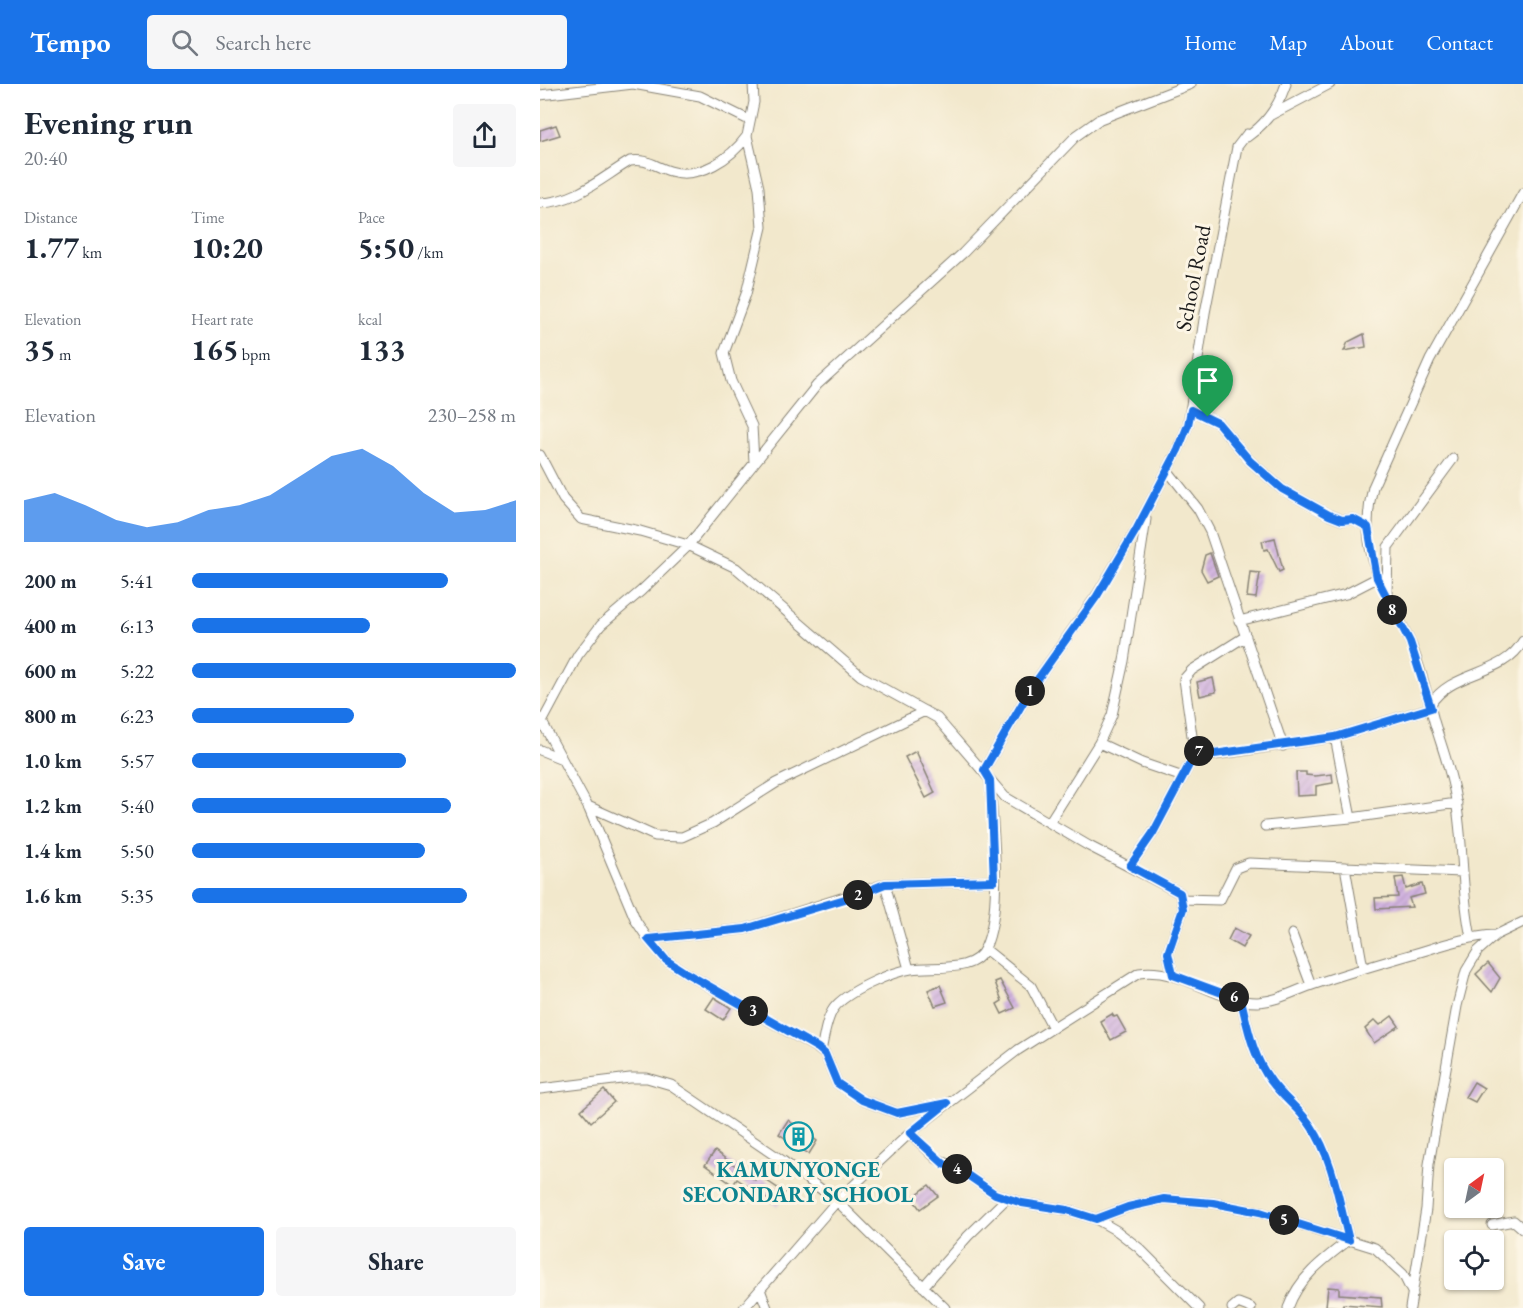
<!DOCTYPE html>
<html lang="en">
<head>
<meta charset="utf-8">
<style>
  body { margin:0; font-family:"EB Garamond",serif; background:#f6f6f7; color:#1f2937; height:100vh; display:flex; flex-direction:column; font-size:22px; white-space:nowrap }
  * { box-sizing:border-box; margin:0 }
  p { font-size:20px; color:#747a83 }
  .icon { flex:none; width:33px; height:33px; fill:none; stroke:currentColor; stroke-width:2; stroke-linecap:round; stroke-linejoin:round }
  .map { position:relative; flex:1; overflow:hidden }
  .details { display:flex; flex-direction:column; background:#fff; width:540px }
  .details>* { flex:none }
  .needle { width:39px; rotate:33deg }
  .controls { position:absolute; left:904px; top:1074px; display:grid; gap:12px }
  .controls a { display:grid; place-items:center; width:60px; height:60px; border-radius:6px; background:#fff; box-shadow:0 2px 4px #0004; font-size:30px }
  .pin { position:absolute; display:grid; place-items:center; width:51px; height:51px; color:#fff; margin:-62px -26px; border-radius:50% 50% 50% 0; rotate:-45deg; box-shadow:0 0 6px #0007 }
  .pin .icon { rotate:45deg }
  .km { position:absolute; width:30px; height:30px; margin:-15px; border-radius:50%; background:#222; color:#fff; font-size:16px; line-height:30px; text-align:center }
  .round { display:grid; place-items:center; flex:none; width:63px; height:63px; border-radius:6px; background:#f6f6f7 }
  .head { display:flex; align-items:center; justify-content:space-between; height:102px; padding:0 24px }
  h1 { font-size:33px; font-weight:700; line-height:45px }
  .metrics { display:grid; grid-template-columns:repeat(3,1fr); gap:9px; height:102px; padding:6px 24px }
  .metrics div { display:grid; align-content:center }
  .metrics b { font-size:30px; font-weight:700 }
  .metrics small { font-size:16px; font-weight:400 }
  .metrics p { font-size:16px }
  .chart { height:168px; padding:12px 24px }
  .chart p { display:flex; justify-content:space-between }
  .chart svg { width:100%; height:108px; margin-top:6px; fill:#1a73e8; opacity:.7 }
  .button { display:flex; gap:12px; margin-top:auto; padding:12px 24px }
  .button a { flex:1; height:69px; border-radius:6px; background:#1a73e8; color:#fff; font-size:24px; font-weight:700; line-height:69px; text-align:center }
  .button a+a { background:#f6f6f7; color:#1f2937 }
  ul { padding:0 24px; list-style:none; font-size:20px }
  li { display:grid; grid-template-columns:96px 72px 1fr; align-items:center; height:45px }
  li i { height:15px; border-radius:8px; background:#1a73e8 }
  header { display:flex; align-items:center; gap:36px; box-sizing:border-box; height:84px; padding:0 30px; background:#1a73e8; color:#fff }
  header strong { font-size:28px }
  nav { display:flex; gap:33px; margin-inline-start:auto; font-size:21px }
  .search { width:420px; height:54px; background:#f6f6f7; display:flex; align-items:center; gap:15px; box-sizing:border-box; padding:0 21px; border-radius:6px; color:#747a83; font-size:22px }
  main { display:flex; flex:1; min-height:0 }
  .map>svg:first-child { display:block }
  .building { fill:url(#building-hatch) }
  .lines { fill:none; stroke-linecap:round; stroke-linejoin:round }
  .street-casing { stroke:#878274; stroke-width:11 }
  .street { stroke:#fff; stroke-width:9 }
  .route-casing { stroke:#fff; stroke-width:12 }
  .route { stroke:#1a73e8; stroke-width:8 }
  .labels { text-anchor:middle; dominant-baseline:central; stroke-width:6; stroke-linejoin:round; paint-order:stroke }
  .street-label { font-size:22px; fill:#1c1c1c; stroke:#fcf5e5 }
  .culture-label { font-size:22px; font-weight:bold; fill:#0d838f; stroke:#fcf5e5 }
</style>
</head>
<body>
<header>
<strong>Tempo</strong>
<div class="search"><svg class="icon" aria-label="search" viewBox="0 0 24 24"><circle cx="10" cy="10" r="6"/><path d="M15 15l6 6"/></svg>Search here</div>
<nav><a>Home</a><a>Map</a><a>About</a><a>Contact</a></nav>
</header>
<main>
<section class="details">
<div class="head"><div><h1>Evening run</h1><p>20:40</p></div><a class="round"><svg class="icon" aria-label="share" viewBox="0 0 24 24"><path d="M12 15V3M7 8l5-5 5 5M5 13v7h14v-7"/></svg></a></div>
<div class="metrics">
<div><p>Distance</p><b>1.77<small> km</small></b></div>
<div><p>Time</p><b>10:20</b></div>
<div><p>Pace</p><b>5:50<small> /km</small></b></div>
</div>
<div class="metrics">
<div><p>Elevation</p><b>35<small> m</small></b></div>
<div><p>Heart rate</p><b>165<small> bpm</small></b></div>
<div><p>kcal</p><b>133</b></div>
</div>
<div class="chart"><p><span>Elevation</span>230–258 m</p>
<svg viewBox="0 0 160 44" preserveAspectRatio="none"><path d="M0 44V27L10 24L20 29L30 35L40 38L50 36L60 31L70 29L80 25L90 17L100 9L110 6L120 13L130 24L140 32L150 31L160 27V44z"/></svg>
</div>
<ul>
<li><b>200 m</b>5:41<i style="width:79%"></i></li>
<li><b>400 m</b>6:13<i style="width:55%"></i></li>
<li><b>600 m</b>5:22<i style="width:100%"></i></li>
<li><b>800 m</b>6:23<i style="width:50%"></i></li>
<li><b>1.0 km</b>5:57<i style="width:66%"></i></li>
<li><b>1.2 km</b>5:40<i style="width:80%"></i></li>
<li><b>1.4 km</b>5:50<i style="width:72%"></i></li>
<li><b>1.6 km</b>5:35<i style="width:85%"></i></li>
</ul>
<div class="button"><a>Save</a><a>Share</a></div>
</section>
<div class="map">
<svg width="983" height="1224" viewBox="0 0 983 1224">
  <defs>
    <pattern id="building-hatch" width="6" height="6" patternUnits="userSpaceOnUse" patternTransform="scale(1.5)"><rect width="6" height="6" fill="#d2b4e0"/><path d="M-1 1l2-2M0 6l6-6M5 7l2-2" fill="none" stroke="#b49ac0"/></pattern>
  </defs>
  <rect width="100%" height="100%" fill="#fcf5e5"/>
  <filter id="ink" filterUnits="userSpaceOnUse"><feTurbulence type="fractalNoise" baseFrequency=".0167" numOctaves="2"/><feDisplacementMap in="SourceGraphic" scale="12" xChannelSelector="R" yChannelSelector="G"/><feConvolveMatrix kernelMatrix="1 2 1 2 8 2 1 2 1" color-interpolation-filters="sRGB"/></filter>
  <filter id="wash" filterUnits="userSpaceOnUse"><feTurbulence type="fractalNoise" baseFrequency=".008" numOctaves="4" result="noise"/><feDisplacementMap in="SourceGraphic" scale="24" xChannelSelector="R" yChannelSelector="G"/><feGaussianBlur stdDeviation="1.35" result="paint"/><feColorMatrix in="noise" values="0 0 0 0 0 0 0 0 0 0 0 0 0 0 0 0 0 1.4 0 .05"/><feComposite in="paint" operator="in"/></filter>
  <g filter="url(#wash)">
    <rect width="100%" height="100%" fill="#f2e8cc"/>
    <g id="blocks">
      <path class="building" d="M16,41l4,10 -20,6v-11z
        M824,250l2,13 -22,4 4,-9z
        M735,454l8,32 -4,2 -11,-23 -4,1 -2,-9z
        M670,469l8,23 -11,5 -6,-11 4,-15z
        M710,488l10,1 -4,25 -9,-1z
        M673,594l3,14 -16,4 -3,-14z
        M376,667l19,42 -9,5 -21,-41z
        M756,688h10v3l9,1 17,-2 1,9 -17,3v9l-19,1z
        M863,793l3,12 16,-5 3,10 -16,4 3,9 -36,2 -1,-11 23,-1 -3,-19z
        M694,844l15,8 -7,12 -14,-8z
        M948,879l12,15 -8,14 -16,-18z
        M460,896l15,28 -13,6 -5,-10 5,-3 -7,-19z
        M400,901l7,17 -12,4 -7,-16z
        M174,913l17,11 -8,12 -17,-11z
        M572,930l2,3 3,-1 9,16 -15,8 -11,-19z
        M852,932l7,10 -25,17 -9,-14 10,-9 5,5z
        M934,998l10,6 -9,14 -10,-5z
        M64,1006l10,12 -23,20 -10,-12z
        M248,1036l29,21 -8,13 -30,-20z
        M175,1067l40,29 3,-5 27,18 -8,13 -40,-27 -4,6 -28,-20z
        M389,1101l9,11 -18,13 -8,-11z
        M788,1203l11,1v6l42,3 1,10 -39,-3v3l-17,-1z"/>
    </g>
  </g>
  <g filter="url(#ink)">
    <use href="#blocks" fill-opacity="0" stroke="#878274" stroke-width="1.5"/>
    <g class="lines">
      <defs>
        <path id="street" d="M213,0l1,18 -7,34 12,52 3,39 -16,67 -22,59 7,28 21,45 2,36
          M0,11l93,-11 67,12 49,24
          M731,31l59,-31
          M0,119c36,-1 60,-24 90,-42 16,-3 26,6 40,10 30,9 61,-13 77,-35
          M651,326l27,13 32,38 32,28 47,26 13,5 11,-1 15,8
          M0,371l23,44 18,20 59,12 48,14 48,23 125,108 76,42 68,79 84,49 91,47 3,16 -15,44 5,22
          M628,387l30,38 12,23 73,214
          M847,511l1,-48 65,-88
          M699,537l107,-27 31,-16
          M706,552l-54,34 -8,9 9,64 4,7 17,5 121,-18 95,-29
          M890,621c21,-35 73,-28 93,-64
          M1,636l48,89 47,112 12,18 18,21 20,13 131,75 8,6 12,29 25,17 35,13 47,-9
          M0,642l38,-71 23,-30 40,-34 46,-44 130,-162 146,-132 113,-117 24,-17 91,-35
          M795,653l16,81
          M559,659l43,20 41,14
          M0,666l22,9
          M444,686l48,-83 65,-92 39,-65 42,-80 10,-25 17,-112 32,-166 10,-13v3c19,-13 32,-32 39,-53
          M48,722l67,30 27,1 31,-14 63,-40 149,-72
          M509,739l50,-80 13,-28 12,-54 22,-142
          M725,742l86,-8 106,-15
          M590,782l23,-33 44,-83
          M805,783l18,101
          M345,800l24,85
          M642,815l38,1 16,-32 13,-5 213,9
          M752,850l19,51
          M931,853c-10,-45 -7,-91 -15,-136 -4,-28 -14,-53 -22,-80 -7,-26 -13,-54 -24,-79 -25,-56 -54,-89 -37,-155l57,-127 93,-167
          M108,855l97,-10 140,-45 109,-3
          M445,865l46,37 22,42
          M701,916c7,29 12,57 30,81 12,17 29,28 40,45 22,32 28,77 38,114 -25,19 -50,37 -61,68
          M281,967c3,-13 5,-32 13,-43 12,-16 57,-36 77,-39 23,-4 63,5 74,-21 19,-41 7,-122 5,-168
          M0,1005l90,-11h17l24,7 112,76 54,40 108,107
          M370,1049l26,25 27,14 32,22 27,9 45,7 29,9 21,12 22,17 60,60
          M556,1135l32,-12 36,-8 49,4 47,9 115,36 28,26 10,20
          M952,1141l22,-4 9,8
          M383,1203l45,-51 38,-37
          M221,1208l6,16
          M204,1224l93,-107 73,-68 108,-83 121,-77c44,-6 78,30 119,29 20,-1 38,-12 57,-18 35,-12 70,-22 105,-32 26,-8 50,-16 76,-17
          M692,1224l6,-5 13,5
          M870,1224l16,-99 3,-45 28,-158 9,-35 12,-20 18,-16 27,-13"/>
      </defs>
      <use href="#street" class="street-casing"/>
      <use href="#street" class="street"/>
    </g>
  </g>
  <g class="lines" filter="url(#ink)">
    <defs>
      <path id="route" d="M651,326l27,13 32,38 32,28 47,26 13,5 11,-1 15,8 9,51 33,64 21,66 -96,29 -121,17 -17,-4 -44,83 -23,33 50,27 3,16 -15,44 5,22 68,25c7,29 12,57 30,81 12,17 29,28 40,45 22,32 28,77 38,114l-89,-28 -47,-9 -49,-4 -36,8 -32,12 -29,-9 -45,-7 -27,-9 -32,-22 -19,-8 -34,-31 37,-30 -50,10 -35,-13 -25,-17 -12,-29 -7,-6 -132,-75 -20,-13 -18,-21 97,-10 110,-33 30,-12 109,-3 -4,-101 -6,-10 48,-83 65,-91 39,-66 42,-80 10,-25z"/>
    </defs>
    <use href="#route" class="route-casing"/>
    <use href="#route" class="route"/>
  </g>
  <defs>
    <symbol id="building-ring" viewBox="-11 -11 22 22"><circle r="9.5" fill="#fcf5e5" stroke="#0f9aa8" stroke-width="1.5"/><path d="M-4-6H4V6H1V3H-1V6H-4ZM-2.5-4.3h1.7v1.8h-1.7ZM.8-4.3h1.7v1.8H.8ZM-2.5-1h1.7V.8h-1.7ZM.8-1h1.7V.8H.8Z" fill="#0f9aa8"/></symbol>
  </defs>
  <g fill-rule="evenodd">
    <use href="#building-ring" x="242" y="1036" width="33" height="33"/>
  </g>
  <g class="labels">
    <g class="street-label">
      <text transform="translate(653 194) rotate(-79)">School Road</text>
    </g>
    <g class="culture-label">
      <text x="258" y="1085">KAMUNYONGE<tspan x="258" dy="25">SECONDARY SCHOOL</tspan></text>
    </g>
  </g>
</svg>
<div class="controls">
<a><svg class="needle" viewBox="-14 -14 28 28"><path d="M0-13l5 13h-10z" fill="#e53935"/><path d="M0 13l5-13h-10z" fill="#747a83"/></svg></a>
<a><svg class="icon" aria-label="locate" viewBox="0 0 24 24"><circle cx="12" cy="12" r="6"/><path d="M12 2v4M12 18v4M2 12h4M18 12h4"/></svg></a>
</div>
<div class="pin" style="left:668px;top:333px;background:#1e9e55"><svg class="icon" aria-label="arrive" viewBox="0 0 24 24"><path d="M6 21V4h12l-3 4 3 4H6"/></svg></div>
<b class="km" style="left:490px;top:607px">1</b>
<b class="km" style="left:318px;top:811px">2</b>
<b class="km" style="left:213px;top:927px">3</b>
<b class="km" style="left:417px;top:1085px">4</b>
<b class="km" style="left:744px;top:1136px">5</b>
<b class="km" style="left:694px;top:913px">6</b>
<b class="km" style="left:659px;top:667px">7</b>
<b class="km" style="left:852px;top:526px">8</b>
</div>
</main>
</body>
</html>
